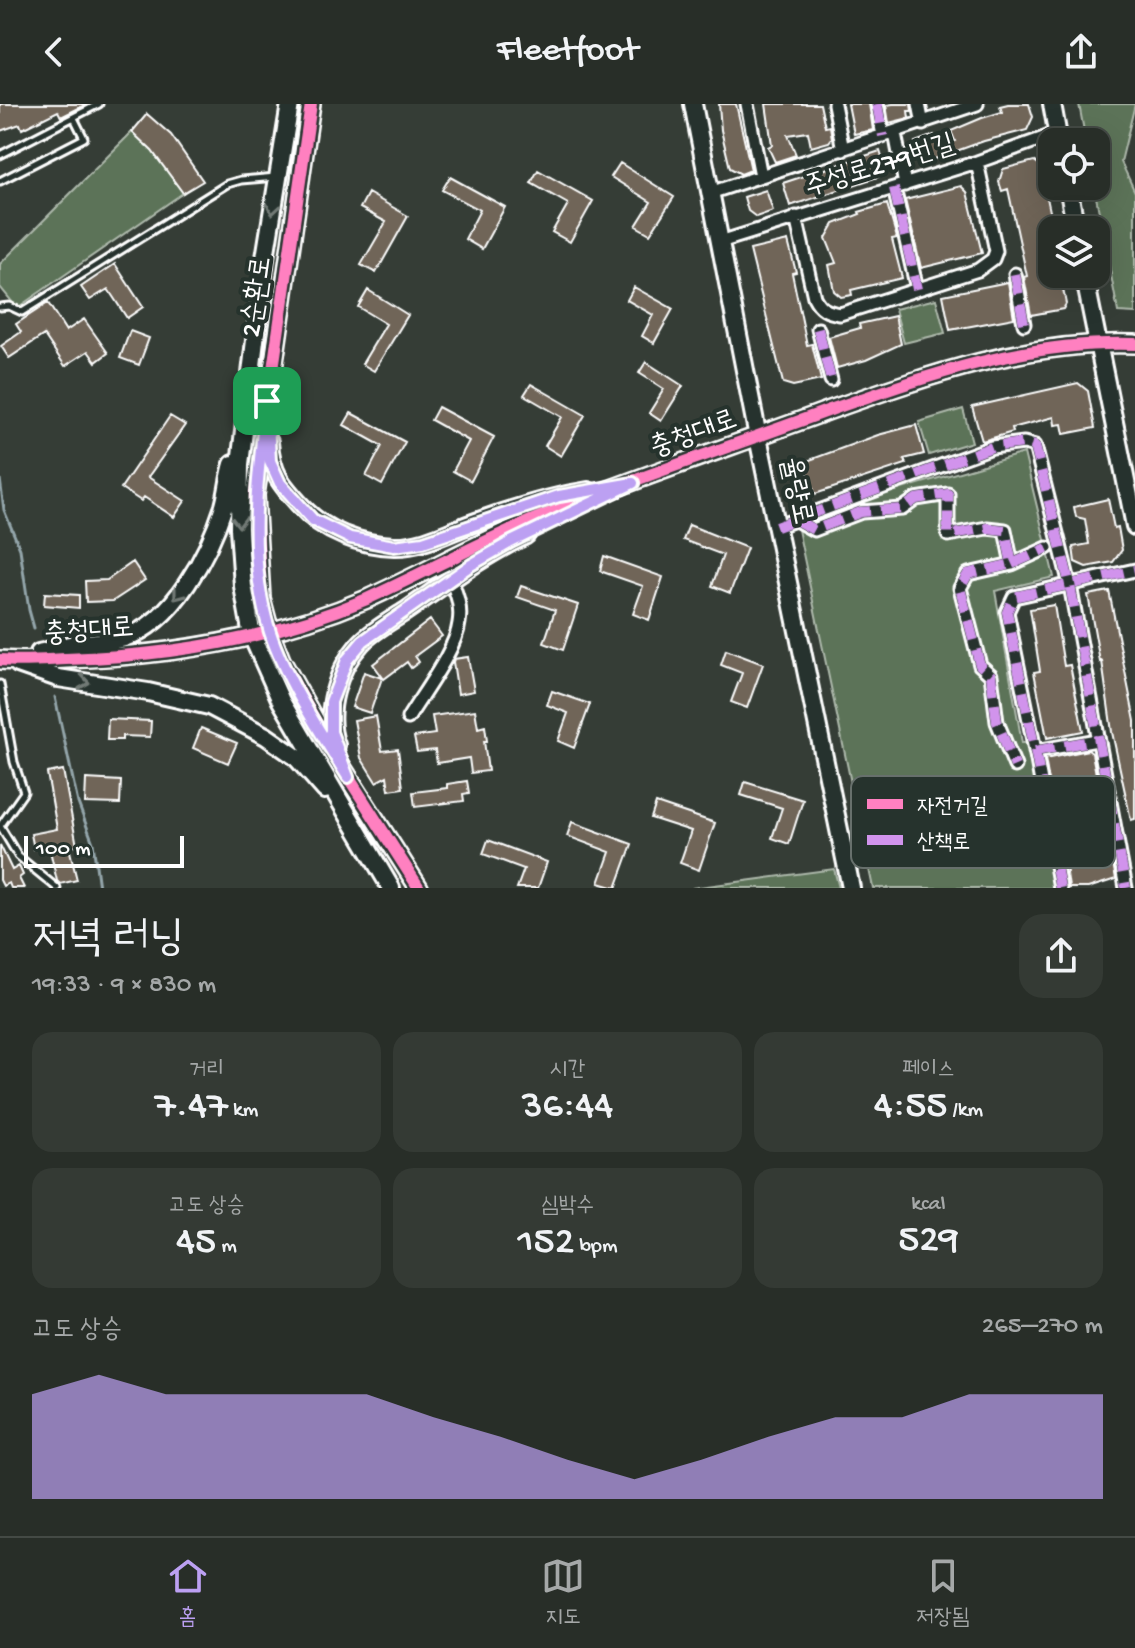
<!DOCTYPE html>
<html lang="ko">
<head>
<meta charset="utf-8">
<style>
  body { margin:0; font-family:"Gochi Hand","Poor Story",sans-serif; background:#343a34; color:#f1f3f6; height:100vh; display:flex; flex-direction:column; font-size:30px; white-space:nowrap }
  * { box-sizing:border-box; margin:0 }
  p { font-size:26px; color:#a5a8a8 }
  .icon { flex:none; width:44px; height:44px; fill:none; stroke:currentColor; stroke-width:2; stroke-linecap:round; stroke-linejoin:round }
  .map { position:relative; height:784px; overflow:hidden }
  .details { display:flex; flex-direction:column; background:#282e28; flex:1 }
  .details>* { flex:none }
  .buttons { position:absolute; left:1038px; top:24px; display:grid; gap:16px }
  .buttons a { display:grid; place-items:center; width:72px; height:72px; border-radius:16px; background:#282e28; box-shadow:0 8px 32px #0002,0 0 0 2px #444a45; font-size:40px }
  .scale { position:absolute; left:24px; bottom:20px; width:160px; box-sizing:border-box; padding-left:8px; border:4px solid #fff; border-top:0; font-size:22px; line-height:28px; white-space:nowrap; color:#fff; -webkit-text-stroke:6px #26332d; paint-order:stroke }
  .pin { position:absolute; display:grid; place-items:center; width:68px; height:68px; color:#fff; margin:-34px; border-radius:16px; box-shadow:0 4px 12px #0006 }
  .round { display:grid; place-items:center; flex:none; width:84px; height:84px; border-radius:24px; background:#343a34 }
  .headline { display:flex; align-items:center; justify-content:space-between; height:136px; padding:0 32px }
  h1 { font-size:44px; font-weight:600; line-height:60px }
  .stats { display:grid; grid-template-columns:repeat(3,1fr); gap:12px; height:136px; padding:8px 32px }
  .stats div { display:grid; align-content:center; border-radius:20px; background:#343a34; text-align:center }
  .stats b { font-size:40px; font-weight:600 }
  .stats small { font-size:22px; font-weight:400 }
  .stats p { font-size:22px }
  .chart { height:224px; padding:16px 32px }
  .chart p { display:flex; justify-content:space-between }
  .chart svg { width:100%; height:144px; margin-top:8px; fill:#bca0f2; opacity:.7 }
  header { display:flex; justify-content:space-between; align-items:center; height:104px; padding:0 32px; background:#282e28; font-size:36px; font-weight:600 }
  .menu { display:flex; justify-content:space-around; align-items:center; height:112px; border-top:2px solid #444a45; background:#282e28; font-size:22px; color:#a5a8a8 }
  .menu a { display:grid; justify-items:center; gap:4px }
  .menu .on { color:#bca0f2 }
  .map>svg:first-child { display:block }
  .green { fill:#5c7358; stroke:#aeb9ac; stroke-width:2 }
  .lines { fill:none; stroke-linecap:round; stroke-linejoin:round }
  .stream { stroke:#94a6ab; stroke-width:3 }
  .building { fill:#6f6558; stroke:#fff; stroke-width:2 }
  .lane-casing { stroke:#fff; stroke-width:11 }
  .street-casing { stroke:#fff; stroke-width:17 }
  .secondary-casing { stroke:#fff; stroke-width:22 }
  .lane { stroke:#26332d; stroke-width:5 }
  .street { stroke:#26332d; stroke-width:11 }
  .secondary { stroke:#26332d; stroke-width:16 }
  .quiet { stroke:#d193ec; stroke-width:10; stroke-dasharray:20 10; stroke-linecap:butt }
  .cycleway-casing { stroke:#26332d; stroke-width:17 }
  .cycleway { stroke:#ff80c0; stroke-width:12 }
  .oneway { stroke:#727a76 }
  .route-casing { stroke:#fff; stroke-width:16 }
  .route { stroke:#bca0f2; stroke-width:10 }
  .labels { text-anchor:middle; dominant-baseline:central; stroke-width:8; stroke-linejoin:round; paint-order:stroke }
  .street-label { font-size:28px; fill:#fff; stroke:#26332d }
  .key { fill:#26332d; stroke:#67706c; stroke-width:2 }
  .key-label { font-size:22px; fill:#fff }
</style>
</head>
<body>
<header><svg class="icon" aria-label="back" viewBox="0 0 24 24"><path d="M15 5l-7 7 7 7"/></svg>Fleetfoot<svg class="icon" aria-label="share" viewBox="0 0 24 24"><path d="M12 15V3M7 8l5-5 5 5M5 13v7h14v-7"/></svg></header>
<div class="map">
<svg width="1135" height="784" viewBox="0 0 1135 784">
  <rect width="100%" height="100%" fill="#353d36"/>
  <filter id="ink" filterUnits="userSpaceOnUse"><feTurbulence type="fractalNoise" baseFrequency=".0125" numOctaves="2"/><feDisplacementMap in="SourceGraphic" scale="16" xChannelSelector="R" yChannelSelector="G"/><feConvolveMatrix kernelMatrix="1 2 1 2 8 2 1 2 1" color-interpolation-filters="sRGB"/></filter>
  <g filter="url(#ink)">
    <path class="green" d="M1079,0h56l-14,58 14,30v121l-17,-1 -24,-126 2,-44h-10z
      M132,28l20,19 31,42 -166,115 -17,-21v-23z
      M936,195l9,34 -41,10 -9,-34z
      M963,305l9,33 -43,13 -10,-33z
      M1024,349l30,124 -59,14 27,152h5l27,145h-181l-77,-368z
      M834,765l5,19h-147z"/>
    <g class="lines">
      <path class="stream" d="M0,375l4,31 16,39 9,61 5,18
        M55,593l23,106 15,40 6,45"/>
    </g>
    <path class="building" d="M0,0h87l-26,13 -3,-6 -36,18 -2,-5 -20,7z
      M719,0h17l15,66 -10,4 -11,-6 -9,-38z
      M766,0h54l5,23 5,-1 2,12 -3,4 -18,5 -3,-15 -20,3 8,20 -21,7 -7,-15 4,-2z
      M848,0h21l4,26 -19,4z
      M893,0h18l1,7h-4l1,7 -20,5 -3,-18z
      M1008,0h21l4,13 -6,13 -43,11 -55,20 -9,-6 -5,-13 19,-7 5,12 16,-6 -4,-10 31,-13 20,-6 -2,-6z
      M147,10l24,21 32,46 -20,12 -31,-42 -20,-19z
      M880,47l5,16 -7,10 -88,29 -7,-23z
      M1034,57l6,4 14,65 -2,44h8l6,30 -3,5 -32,6 -7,-38 3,-1 -19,-87 -6,2 -3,-9 4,-13z
      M620,59l54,34 -24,37 -14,-8 15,-24 -40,-25z
      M538,66l55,31 -23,41 -18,-10 16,-28 -37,-21z
      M450,73l55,30 -23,42 -17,-10 15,-29 -38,-20z
      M961,82l6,6 15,61 -61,15 -16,-68z
      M766,86l7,21 -17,6 -8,-6 -4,-14z
      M368,89l40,23 -32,57 -15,-8 25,-43 -26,-14z
      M887,100l10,34 -5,1 10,39 -51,12 1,5 -11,2 -7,-6 -5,-26 7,-2 -10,-25 8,-14 26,-10 -1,-2z
      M788,137l8,31 -4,1 15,72 5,-1 9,36 -28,6 -10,-3 -33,-133z
      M115,160l28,43 -16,11 -19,-29 -18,11 -9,-13z
      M1008,178l6,36 -64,12 -7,-35z
      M634,183l39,22 -19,34 -12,-7 11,-21 -26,-15z
      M368,186l40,25 -34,56 -12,-7 24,-40 -28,-17z
      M48,199l18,28 18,-12 24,34 -12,9 -8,-11 -23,15 -21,-31 -35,23 -8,-12 20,-14 -5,-8z
      M895,212l6,28 -35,16 -29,8 -8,-31 31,-9 -1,-4z
      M130,227l19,7 -10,27 -19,-7z
      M646,258l37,24 -22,35 -12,-8 15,-24 -25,-16z
      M1078,279l10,8 7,37 -31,6 -2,-10 -7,1 -1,-8 -42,11 1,4 -31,9 -10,-34z
      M531,280l54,31 -24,41 -16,-10 17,-29 -38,-22z
      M438,303l56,30 -23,44 -18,-10 16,-30 -38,-21z
      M351,309l54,29 -23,43 -16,-9 16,-30 -38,-21z
      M170,312l15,9 -37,52 37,24 -11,16 -30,-20 -3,4 -20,-13z
      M916,321l8,29 -20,5 2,5 -91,30 -11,-32 74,-27z
      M1108,395l6,29 4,-1 4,23 -9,12 -27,5 -11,-5 -2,-15 16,-3 -4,-25 -9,-2 -2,-10z
      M689,421l58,23 -17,45 -18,-7 11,-31 -40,-15z
      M604,452l59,21 -14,43 -16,-6 10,-28 -43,-15z
      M133,458l12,18 -32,21 -27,1 -1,-21 22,-1z
      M521,482l57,19 -15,45 -19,-7 11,-33 -38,-13z
      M1109,487l26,130v98l-4,1 -19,-88 -10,-71 -2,1 -12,-67z
      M45,489l34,2v13l-35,-3z
      M1054,501l10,61 6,-1 13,66 -36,7 -13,-66 6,-1 -10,-62z
      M430,516l12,16 -27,20 4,6 -8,6 -4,-6 -23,17 -11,-15z
      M726,546l37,14 -16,44 -16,-6 11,-29 -21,-8z
      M468,553l6,34 -16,3 -5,-32 1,-3z
      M364,568l18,6 -12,35 -18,-6z
      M552,587l38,13 -16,44 -16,-7 10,-28 -21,-8z
      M475,606l3,18 7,-2 2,15h-3l4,30 -17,2 -2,-15 -32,5 -2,-13 -18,2 -3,-15 21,-3 -3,-18z
      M376,612l6,35 16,-2 5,39 -14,2 -2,-14 -11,6 -15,-24 -7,-38z
      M108,615l43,2 -1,16 -28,-1v4h-15z
      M201,624l36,15 -9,20 -35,-15z
      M1088,646l4,3 24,126 -28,9h-19l-7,-51h-3l-14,-78z
      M63,666l14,76 -8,1 8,33 -17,4 -3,-3 -8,-35 -15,3 -3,-15 26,-5 -10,-56z
      M86,675l35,2 -1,23 -35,-1z
      M467,677l2,12 -6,1 1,7 -49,6 -2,-15 34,-4v-4z
      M745,678l58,18 -14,44 -17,-6 10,-30 -41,-13z
      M656,699l59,20 -16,47 -19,-7 11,-32 -40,-13z
      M572,718l60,22 -16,44 -17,-5 11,-31 -43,-16z
      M488,736l59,22 -9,26h-21l7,-19 -41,-15z
      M0,741l12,25 7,-4 4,9 -4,3 5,10h-13l-2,-5 -6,3 -3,-6z"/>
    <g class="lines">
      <defs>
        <path id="lane" d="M0,51l99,-51
          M0,77l84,-43 -10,-20
          M0,203l9,-1 13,6 205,-128 14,-4 35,-3
          M0,580l14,78 10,30 -24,34
          M0,722l18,30 39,32"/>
        <path id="street" d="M747,0l14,72
          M834,0l9,46
          M877,0l6,32
          M919,0l4,20
          M895,29l10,52
          M894,84l23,101
          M710,89l267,-89
          M796,113l18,80c6,12 13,15 26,17l138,-44 15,-11 3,-8 -19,-89
          M720,138l257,-80 81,-29
          M1015,170l9,50
          M818,225l13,51
          M796,416l18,10 47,-18 41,-3 14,-10 32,-5v41l39,-7 18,2 7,34 -44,10 -8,14 20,77 11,10 6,47 18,44
          M776,423l216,-80 32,-4 11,3 35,139 56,303
          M1012,460l35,-16
          M408,614c15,-25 48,-68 51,-95 3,-16 -3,-30 -8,-44
          M1035,647l62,-11
          M1060,784l-23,-128 -30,-148 7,-15 121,-27"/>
        <path id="secondary" d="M290,0l-25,154 -25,206 -1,64 4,58 9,50 29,65 110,187
          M311,0l-56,391 6,103 9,34 11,28 52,93 86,135
          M693,0l65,333 93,451
          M1052,0l7,38
          M1068,82l8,44
          M1084,170l51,252
          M269,338c2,31 12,42 32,64 22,25 59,39 93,40 28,1 56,-15 82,-24 36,-13 74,-25 112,-31
          M39,549c12,-3 24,-7 36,-9 16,-3 33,-1 49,-6 50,-16 85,-85 100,-132 4,-14 5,-29 9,-42
          M0,556c22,2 44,0 66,-1 101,-3 207,-20 301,-60 62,-28 122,-62 185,-87 92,-37 186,-68 278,-102 99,-35 199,-70 305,-66
          M18,560l40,14 90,14 61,14 57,30 30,21 29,33
          M336,641c-12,-33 1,-76 25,-102 12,-13 31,-23 45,-32 39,-27 77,-56 120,-76"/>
      </defs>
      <use href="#lane" class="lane-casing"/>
      <use href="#street" class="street-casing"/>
      <use href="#secondary" class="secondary-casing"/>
      <use href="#lane" class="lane"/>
      <use href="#street" class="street"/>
      <use href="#secondary" class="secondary"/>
      <path class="quiet" d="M877,0l6,32
        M894,84l23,101
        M1015,170l9,50
        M818,225l13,51
        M796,416l18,10 47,-18 41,-3 14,-10 32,-5v41l39,-7 18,2 7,34 -44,10 -8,14 20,77 11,10 6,47 18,44
        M776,423l216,-80 32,-4 11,3 35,139 56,303
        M1012,460l35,-16
        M1035,647l62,-11
        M1060,784l-23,-128 -30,-148 7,-15 121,-27"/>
      <defs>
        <path id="cycleway" d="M311,0l-56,391 6,103 9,34 11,28 52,93 86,135
          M0,556c22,2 44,0 66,-1 101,-3 207,-20 301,-60 62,-28 122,-62 185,-87 92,-37 186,-68 278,-102 99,-35 199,-70 305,-66"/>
      </defs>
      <use href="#cycleway" class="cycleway-casing"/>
      <use href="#cycleway" class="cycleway"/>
    </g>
    <defs><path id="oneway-chevron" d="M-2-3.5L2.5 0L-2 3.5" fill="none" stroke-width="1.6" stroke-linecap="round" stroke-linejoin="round" transform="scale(2)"/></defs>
    <g class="oneway">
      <use href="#oneway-chevron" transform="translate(273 105) rotate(99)"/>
      <use href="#oneway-chevron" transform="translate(239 418) rotate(89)"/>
      <use href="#oneway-chevron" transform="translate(178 491) rotate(128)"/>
      <use href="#oneway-chevron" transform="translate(84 578) rotate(9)"/>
    </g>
  </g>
  <g class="lines" filter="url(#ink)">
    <defs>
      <path id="route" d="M267,297l3,60 10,22 33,37 37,18 44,8 29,-4 136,-46 74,-13 -122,59 -40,23 -108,76 -16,19 -16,42v30l17,45c-26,-42 -63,-98 -78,-145 -24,-75 -13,-156 -3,-231z"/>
    </defs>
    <use href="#route" class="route-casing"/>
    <use href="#route" class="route"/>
  </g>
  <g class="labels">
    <g class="street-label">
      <text transform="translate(880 63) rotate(-17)">주성로279번길</text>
      <text transform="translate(258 193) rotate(-82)">2순환로</text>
      <text transform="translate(694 331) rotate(-20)">충청대로</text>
      <text transform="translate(795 387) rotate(78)">율량로</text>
      <text transform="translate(89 528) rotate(-4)">충청대로</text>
    </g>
  </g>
  <rect x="851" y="672" width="264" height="92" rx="12" class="key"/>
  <rect x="867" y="695" width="36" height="10" fill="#ff80c0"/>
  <rect x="867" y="731" width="36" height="10" fill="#d193ec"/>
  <g class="key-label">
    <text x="917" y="708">자전거길</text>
    <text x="917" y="744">산책로</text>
  </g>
</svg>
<div class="buttons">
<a><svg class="icon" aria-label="locate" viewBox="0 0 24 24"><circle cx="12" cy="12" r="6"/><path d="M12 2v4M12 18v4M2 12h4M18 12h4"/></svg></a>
<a><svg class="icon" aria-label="layers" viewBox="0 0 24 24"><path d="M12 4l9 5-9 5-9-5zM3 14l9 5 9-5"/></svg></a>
</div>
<div class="scale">100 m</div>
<div class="pin" style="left:267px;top:297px;background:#1e9e55"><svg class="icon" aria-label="arrive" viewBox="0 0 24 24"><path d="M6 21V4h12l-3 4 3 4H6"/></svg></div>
</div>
<section class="details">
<div class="headline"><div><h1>저녁 러닝</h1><p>19:33 · 9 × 830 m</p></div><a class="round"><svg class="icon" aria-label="share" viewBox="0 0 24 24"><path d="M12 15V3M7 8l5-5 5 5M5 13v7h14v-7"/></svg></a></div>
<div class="stats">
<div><p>거리</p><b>7.47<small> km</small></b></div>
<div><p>시간</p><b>36:44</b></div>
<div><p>페이스</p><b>4:55<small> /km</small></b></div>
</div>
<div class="stats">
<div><p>고도 상승</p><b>45<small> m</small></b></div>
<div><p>심박수</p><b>152<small> bpm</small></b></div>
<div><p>kcal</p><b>529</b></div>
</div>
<div class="chart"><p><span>고도 상승</span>265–270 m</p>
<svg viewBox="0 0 160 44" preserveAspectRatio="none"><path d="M0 44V12L10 6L20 12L30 12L40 12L50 12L60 19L70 25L80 32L90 38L100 32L110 25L120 19L130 19L140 12L150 12L160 12V44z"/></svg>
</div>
</section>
<nav class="menu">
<a class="on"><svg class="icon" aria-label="home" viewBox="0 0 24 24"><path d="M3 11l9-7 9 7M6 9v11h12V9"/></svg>홈</a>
<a><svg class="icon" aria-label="map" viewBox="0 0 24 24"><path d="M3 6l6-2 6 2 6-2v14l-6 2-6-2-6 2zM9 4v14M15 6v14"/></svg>지도</a>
<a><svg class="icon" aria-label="saved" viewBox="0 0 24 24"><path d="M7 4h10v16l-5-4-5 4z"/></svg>저장됨</a>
</nav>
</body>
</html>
